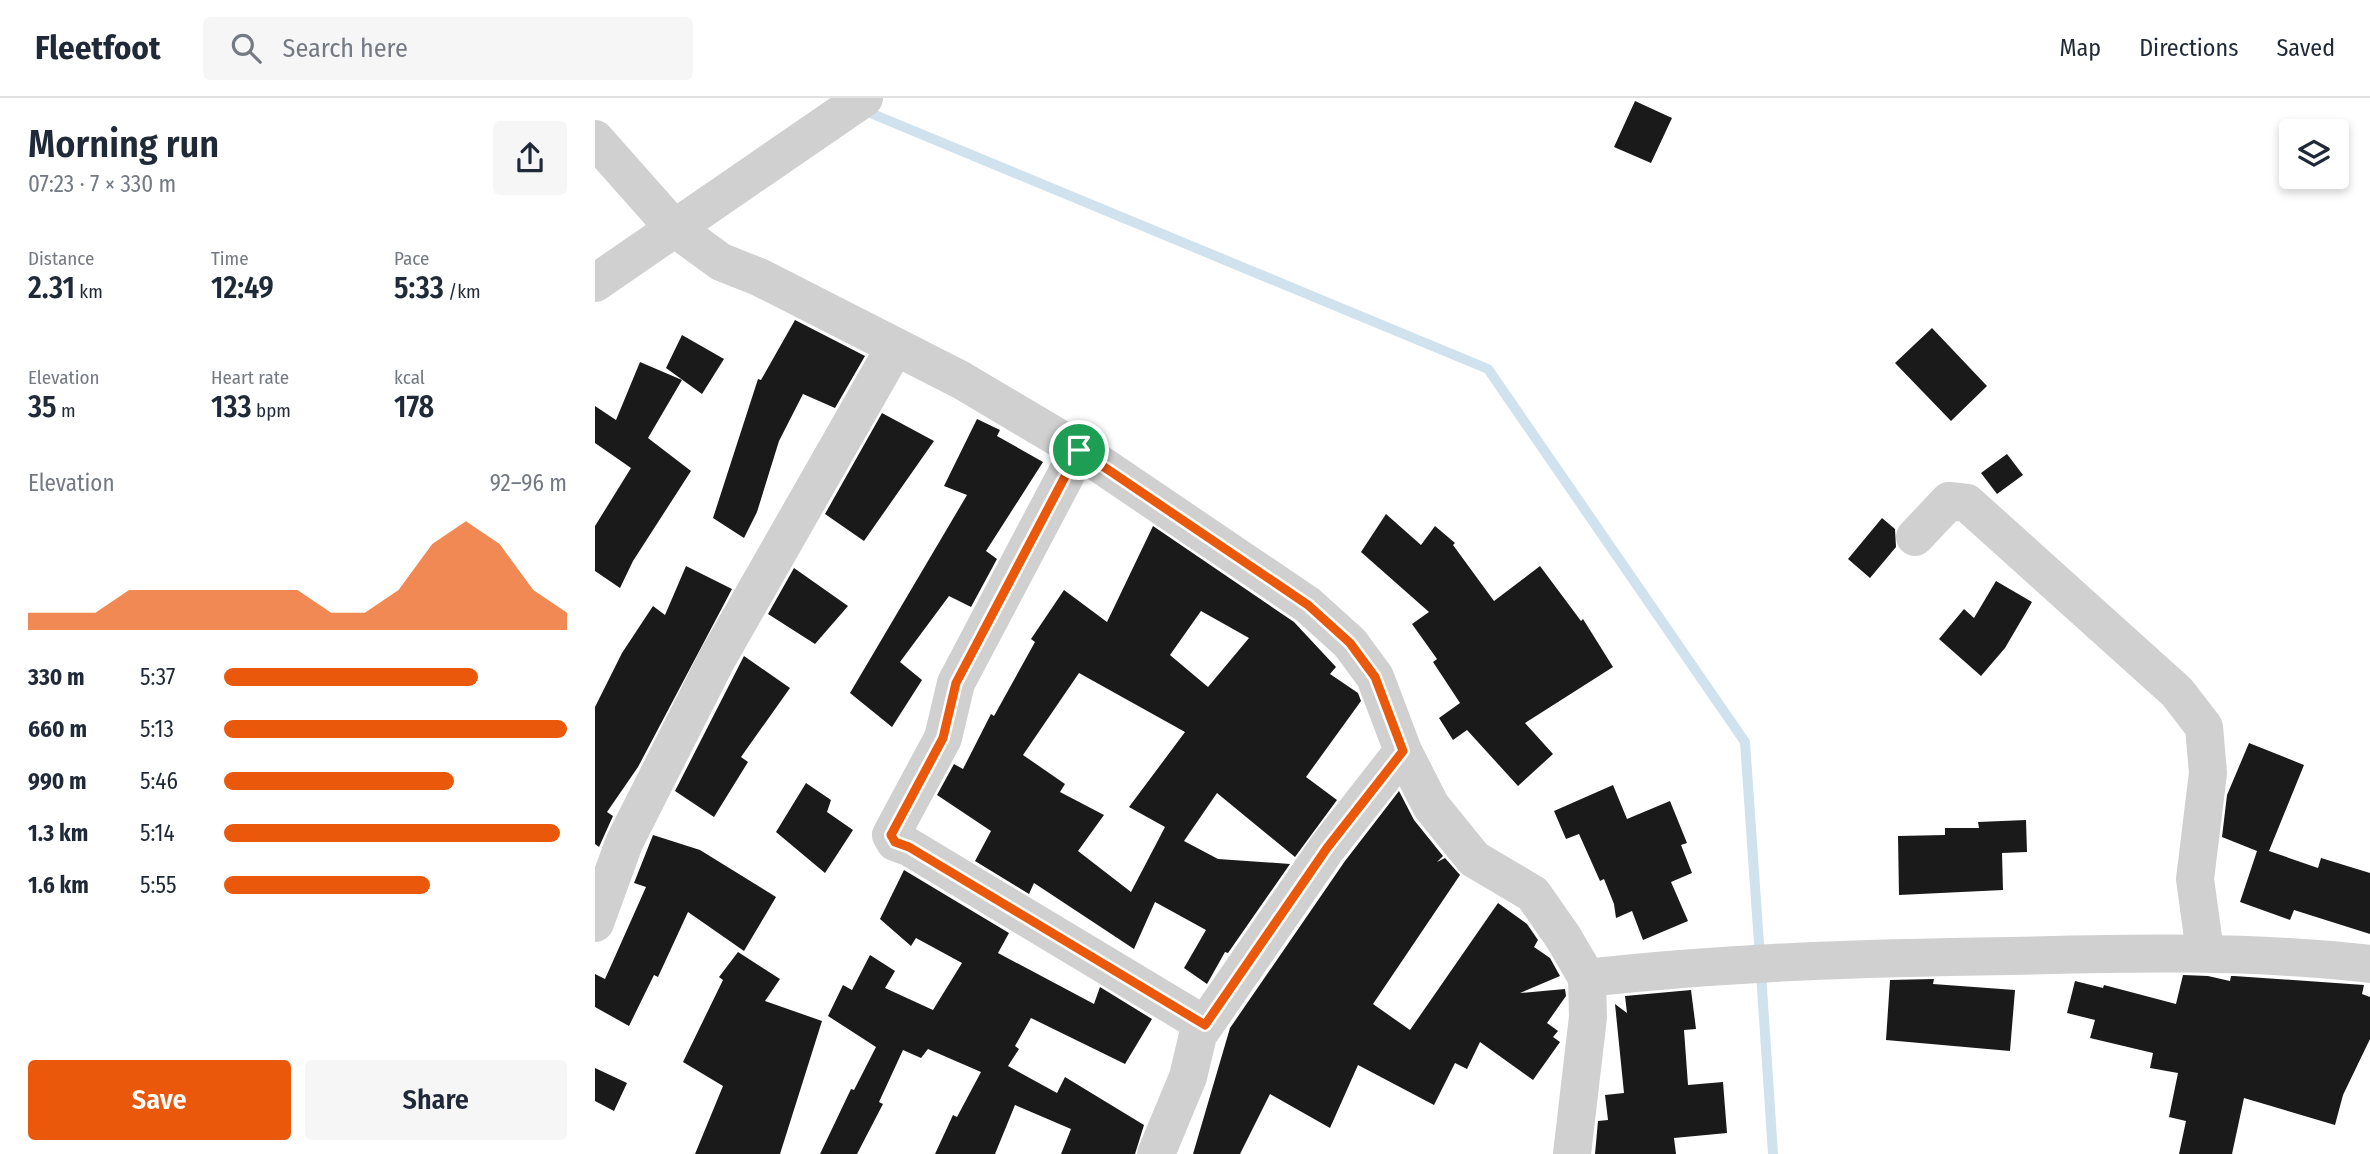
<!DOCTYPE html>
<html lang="en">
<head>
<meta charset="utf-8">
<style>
  body { margin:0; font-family:"Fira Sans Condensed",sans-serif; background:#f6f6f7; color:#1f2937; height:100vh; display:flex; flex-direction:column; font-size:26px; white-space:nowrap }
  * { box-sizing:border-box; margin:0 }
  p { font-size:23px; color:#747a83 }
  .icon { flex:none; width:38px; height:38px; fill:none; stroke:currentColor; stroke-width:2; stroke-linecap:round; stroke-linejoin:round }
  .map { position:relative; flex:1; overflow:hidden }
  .side { display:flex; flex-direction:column; background:#fff; width:595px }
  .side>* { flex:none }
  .controls { position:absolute; left:1684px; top:21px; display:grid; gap:14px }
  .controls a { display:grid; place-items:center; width:70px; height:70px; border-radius:7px; background:#fff; box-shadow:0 4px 10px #0003; font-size:35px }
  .pin { position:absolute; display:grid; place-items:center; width:60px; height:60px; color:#fff; margin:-30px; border:4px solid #fff; border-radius:50%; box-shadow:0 2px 7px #0007 }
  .round { display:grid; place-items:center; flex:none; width:74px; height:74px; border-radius:7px; background:#f6f6f7 }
  .headline { display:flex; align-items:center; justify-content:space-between; height:119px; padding:0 28px }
  h1 { font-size:38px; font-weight:600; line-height:52px }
  .figures { display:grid; grid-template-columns:repeat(3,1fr); gap:10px; height:119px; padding:7px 28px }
  .figures div { display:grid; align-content:center }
  .figures b { font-size:30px; font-weight:600 }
  .figures small { font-size:19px; font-weight:400 }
  .figures p { font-size:19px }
  .chart { height:196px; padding:14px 28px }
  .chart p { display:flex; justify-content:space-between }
  .chart svg { width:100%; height:126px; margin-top:7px; fill:#ea580c; opacity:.7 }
  .primary-button { display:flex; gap:14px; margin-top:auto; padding:14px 28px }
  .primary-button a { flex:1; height:80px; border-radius:7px; background:#ea580c; color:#fff; font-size:28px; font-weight:600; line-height:80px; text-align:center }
  .primary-button a+a { background:#f6f6f7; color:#1f2937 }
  ul { padding:0 28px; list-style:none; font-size:23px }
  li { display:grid; grid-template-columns:112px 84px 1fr; align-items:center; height:52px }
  li i { height:18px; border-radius:9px; background:#ea580c }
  header { display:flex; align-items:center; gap:42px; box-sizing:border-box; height:98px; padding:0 35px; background:#fff; border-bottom:2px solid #e0e1e3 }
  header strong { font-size:33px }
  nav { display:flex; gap:38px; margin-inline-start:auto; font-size:24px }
  .search { width:490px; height:63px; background:#f6f6f7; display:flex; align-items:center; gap:18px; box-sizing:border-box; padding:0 24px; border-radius:7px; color:#747a83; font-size:26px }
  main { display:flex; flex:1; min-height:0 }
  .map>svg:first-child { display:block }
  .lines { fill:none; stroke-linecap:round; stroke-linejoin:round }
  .stream { stroke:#cfe2ee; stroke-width:10 }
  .building { fill:#1a1a1a; fill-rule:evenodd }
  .minor { stroke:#d0d0d0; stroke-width:38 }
  .route-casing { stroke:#fff; stroke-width:14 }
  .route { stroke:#ea580c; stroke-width:9 }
</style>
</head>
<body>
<header>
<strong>Fleetfoot</strong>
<div class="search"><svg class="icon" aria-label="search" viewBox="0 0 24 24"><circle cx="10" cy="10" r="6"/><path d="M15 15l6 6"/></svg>Search here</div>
<nav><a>Map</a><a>Directions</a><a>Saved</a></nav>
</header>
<main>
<section class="side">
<div class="headline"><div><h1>Morning run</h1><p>07:23 · 7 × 330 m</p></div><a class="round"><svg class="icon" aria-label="share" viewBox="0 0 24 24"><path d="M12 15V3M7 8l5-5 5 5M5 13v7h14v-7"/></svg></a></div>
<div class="figures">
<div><p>Distance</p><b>2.31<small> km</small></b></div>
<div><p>Time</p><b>12:49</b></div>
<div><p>Pace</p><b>5:33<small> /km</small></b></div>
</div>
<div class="figures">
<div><p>Elevation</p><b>35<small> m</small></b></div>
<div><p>Heart rate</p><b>133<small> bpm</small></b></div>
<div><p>kcal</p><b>178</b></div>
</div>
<div class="chart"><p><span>Elevation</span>92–96 m</p>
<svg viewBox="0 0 160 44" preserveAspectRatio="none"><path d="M0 44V38L10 38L20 38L30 30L40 30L50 30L60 30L70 30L80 30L90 38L100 38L110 30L120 14L130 6L140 14L150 30L160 38V44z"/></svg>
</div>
<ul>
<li><b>330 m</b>5:37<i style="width:74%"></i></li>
<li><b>660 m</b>5:13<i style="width:100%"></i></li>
<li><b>990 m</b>5:46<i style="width:67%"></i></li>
<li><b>1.3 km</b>5:14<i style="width:98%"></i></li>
<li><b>1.6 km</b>5:55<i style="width:60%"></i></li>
</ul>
<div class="primary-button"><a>Save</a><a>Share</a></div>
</section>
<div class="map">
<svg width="1775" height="1056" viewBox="0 0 1775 1056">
  <rect width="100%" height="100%" fill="#fff"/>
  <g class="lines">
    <path class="stream" d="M268,12l625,259 257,373 15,216
      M1166,875l12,181"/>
  </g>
  <path class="building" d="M1040,3l37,17 -21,45 -37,-16z
    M200,222l70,36 -30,52 -32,-14 -24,47 -22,71 -13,26 -31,-20 45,-139 3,1z
    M1337,230l55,58 -36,35 -56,-58z
    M87,237l42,24 -22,35 -36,-26z
    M45,264l42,18 -34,58 43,33 -58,90 -13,27 -25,-17v-45l36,-58 -36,-25v-37l21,14z
    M287,315l52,28 -70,100 -39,-27z
    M382,321l23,11 -3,6 46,26 -57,89 11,8 -26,48 -22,-11 -49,66 22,18 -30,47 -42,-34 117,-198 -23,-9z
    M1412,356l16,21 -26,19 -16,-21z
    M791,416l35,31 14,-19 20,17 -2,2 41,56 46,-35 41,55 2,-2 30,48 -88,56 28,31 -35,32 -51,-56 -14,10 -14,-22 21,-15 -27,-41 4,-3 -25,-35 17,-12 -68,-60z
    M1287,420l13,11 1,18 -26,31 -22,-19z
    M558,428l141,96 42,45 -6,7 28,19 3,8 -55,76 31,23 -42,57 -78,-64 -33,48 34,18 72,5 -62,89 -3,-1 -18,32 -23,-16 22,-38 -51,-28 -21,47 -100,-66 -5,11 -54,-33 16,-30 -54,-36 17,-31 9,5 28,-55 3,2 41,-74 -4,-3 33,-49 43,32zM606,513l48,27 -41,49 -38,-32zM484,575l106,59 -56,75 36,20 -34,65 -53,-41 26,-36 -44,-23 5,-8 -42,-29z
    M91,468l46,23 -94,178 -31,45 6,4 -14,31 -4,-3v-137l27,-54 31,-47 12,9z
    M199,470l54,38 -33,38 -47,-30z
    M1401,483l36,21 -27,46 -24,28 -42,-37 25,-30 10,9z
    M149,558l46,32 -49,69 7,5 -34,55 -39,-26z
    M1654,645l55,22 -35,86 49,17 3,-10 49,15v61l-76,-24 -4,10 -50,-18 17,-51 -35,-14 5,-42z
    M211,685l25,17 -4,12 26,18 -28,43 -49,-41z
    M1018,687l14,34 43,-18 17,42 -6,2 11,28 -21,9 17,39 -45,19 -11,-29 -16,7 -2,-14 -10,-25 -4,2 -21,-47 -13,5 -12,-28z
    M804,693l15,29 29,36 -6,6 8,-4 15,17 -87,129 37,26 88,-127 29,21 11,16 -4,7 16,11 10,18 -40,17 45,-4 1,7 -19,27 11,8 -5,6 7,5 -27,38 -53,-38 -13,27 -12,-6 -21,42 -76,-40 -28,63 -60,-34 -30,60h-47l37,-126 115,-167z
    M1431,722l1,32 -25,1 1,37 -104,5 -1,-59 47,-1v-7h34l-1,-6z
    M58,737l47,15 76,47 -32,54 -56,-39 -30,65 -4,-2 -25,51 -34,-19v-33l10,5 41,-92 -12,-4z
    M309,772l105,63 -11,20 96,51 6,-17 52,32 -27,45 -94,-46 -16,28 4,3 -11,17 49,27 8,-16 79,48 -9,29h-74l10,-25 -56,-24 -20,49h-60l18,-39 4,2 24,-45 -53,-23 -7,9 -18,-8 -24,52 4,2 -26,50h-37l31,-65 3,1 22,-43 -48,-31 15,-31 9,5 18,-35 25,16 -10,17 48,22 29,-47 -46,-25 -5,8 -31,-27z
    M143,854l42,27 -15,22 57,20 -42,133h-85l28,-68 -40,-24 40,-82 -4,-3z
    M1588,877l25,1 22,5 1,-5h3l130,9 -2,9 8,3v42l-27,56 -8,30 -91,-27 -12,56h-53l7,-33 -17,-4 9,-44 -28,-5 3,-15 -63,-15 5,-18 -28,-7 8,-32 28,7 1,-3 72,19z
    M1339,881l-1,5 82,6 -5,61 -124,-11 4,-60z
    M1096,892l5,39 -12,1 4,55 35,-3 4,51 -53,5 2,16h-81l3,-33 10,-1 -3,-25 19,-2 -9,-89 12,9 -2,-17z
    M0,970l32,15 -13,28 -19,-10z"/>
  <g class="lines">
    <path class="minor" d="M0,41l78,88 48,35 38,15 202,103 118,70 229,155 42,38 25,34 28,74 28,55 43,53 59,35 30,43 24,41 1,39 -16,137
      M0,185l269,-185
      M484,352l-123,233 -13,55 -52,97 4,7 14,5 296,178
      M1320,439l34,-36 18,2 210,189 27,35 4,46 -13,106 10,73
      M0,825l29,-80 93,-184 178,-312
      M992,880c142,-16 280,-20 423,-22 120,-3 240,-6 360,8
      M561,1056l32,-77 10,-42 129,-187 76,-97"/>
  </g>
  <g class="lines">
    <defs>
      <path id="route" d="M484,352l229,155 42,38 25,34 28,74 -76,97 -122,177 -296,-178 -14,-5 -4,-7 52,-97 13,-55z"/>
    </defs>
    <use href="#route" class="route-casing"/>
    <use href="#route" class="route"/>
  </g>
</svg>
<div class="controls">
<a><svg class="icon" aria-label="layers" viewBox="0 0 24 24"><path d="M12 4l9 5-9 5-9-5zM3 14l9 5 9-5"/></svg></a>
</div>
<div class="pin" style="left:484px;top:352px;background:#1e9e55"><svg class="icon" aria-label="arrive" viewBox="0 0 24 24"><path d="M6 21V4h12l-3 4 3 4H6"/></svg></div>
</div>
</main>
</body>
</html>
